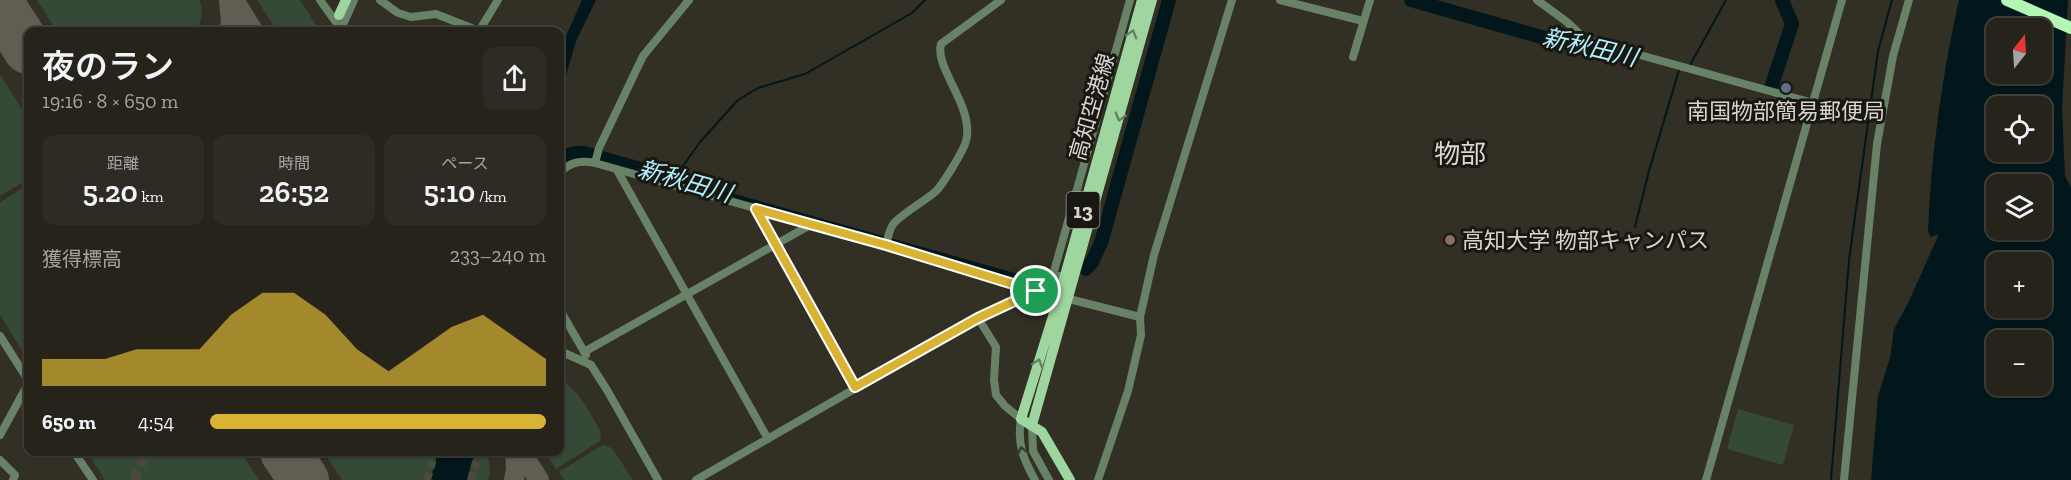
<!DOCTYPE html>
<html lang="ja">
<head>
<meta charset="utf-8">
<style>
  body { margin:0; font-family:"Zilla Slab","Noto Sans JP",serif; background:#2e2b24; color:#f1f3f6; height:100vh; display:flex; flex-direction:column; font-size:22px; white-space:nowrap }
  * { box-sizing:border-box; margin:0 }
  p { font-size:20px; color:#a4a4a3 }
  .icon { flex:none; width:33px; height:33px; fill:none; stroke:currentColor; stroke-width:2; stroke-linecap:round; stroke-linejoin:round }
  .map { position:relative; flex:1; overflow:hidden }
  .details { position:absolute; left:24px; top:27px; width:540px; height:429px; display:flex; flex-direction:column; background:#26231b; border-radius:12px; box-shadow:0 2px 4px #0004,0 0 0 2px #42403a }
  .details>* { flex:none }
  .needle { width:39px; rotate:17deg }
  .controls { position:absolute; left:1986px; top:18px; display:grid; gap:12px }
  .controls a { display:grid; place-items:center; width:66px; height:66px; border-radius:12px; background:#26231b; box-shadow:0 2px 4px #0004,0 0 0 2px #42403a; font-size:30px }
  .pin { position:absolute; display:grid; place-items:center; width:51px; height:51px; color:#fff; margin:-26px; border:3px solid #fff; border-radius:50%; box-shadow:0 2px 6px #0007 }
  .round { display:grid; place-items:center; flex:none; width:63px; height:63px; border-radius:12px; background:#2e2b24 }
  .head { display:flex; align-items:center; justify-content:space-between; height:102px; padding:0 18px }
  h1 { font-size:33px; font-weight:600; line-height:45px }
  .figures { display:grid; grid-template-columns:repeat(3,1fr); gap:9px; height:102px; padding:6px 18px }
  .figures div { display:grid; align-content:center; border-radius:12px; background:#2e2b24; text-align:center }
  .figures b { font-size:30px; font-weight:600 }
  .figures small { font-size:16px; font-weight:400 }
  .figures p { font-size:16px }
  .chart { height:168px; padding:12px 18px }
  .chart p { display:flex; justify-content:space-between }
  .chart svg { width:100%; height:108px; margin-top:6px; fill:#d9b334; opacity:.7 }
  ul { padding:0 18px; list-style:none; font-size:20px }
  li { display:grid; grid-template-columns:96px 72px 1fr; align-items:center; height:45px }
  li i { height:15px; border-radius:8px; background:#d9b334 }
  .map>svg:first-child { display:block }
  .green { fill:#354937 }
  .water { fill:#01171b; fill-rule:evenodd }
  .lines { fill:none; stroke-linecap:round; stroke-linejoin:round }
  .stream { stroke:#01171b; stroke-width:2 }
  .river { stroke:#01171b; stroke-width:14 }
  .taxiway { stroke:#605d53; stroke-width:20 }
  .runway { stroke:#605d53; stroke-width:50 }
  .minor-tunnel { stroke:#4b483e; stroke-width:8; stroke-dasharray:8 4; stroke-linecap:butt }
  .major-tunnel { stroke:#4b483e; stroke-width:10; stroke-dasharray:10 5; stroke-linecap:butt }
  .minor { stroke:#688268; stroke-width:8 }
  .major { stroke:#9fd69f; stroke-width:10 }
  .highway { stroke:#b4f7b5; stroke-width:12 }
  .oneway { stroke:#638060 }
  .oneway2 { stroke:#353c30 }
  .route-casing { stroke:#fff; stroke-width:12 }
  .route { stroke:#d9b334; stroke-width:8 }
  .service-dot { fill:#5c6f8a; stroke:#191712; stroke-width:2 }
  .education-dot { fill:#8d6e63; stroke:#191712; stroke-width:2 }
  .labels { text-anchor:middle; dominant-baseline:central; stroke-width:6; stroke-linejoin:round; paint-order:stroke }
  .shield { fill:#191712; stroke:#9e9c96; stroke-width:1.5 }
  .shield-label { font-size:21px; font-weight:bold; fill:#d7d5ce }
  .street-label { font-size:22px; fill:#d7d5ce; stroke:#191712 }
  .poi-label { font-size:22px; fill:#d7d5ce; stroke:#191712 }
  .water-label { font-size:24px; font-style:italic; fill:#b0effd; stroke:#191712 }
  .quarter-label { font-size:26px; fill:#dcd8ca; stroke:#191712 }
</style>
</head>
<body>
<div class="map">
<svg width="2071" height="480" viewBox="0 0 2071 480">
  <rect width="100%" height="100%" fill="#322f24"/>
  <path class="green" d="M37,0h162c5,8 2,23 -2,31l-140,1z
    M257,0h43l20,31h-43z
    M0,74l28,45v60l-28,17z
    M28,185v175l-28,-45v-113z
    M560,378c20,14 29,33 41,54l-1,9 -44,28 -11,-17h15z
    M1738,409l56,16 -11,40 -56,-16z
    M603,445l9,3 21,32h-69l-5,-8z
    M87,452h154l18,28h-154z
    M324,452h164l2,22 -3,6h-145z"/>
  <path class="water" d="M582,0h14l-20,41 -16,55v-46z
    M1959,0h109l-6,109 3,67 6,11v293h-200l7,-84 12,-38 4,-29 14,-26 31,-69 -8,3 -3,-5c3,-78 14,-156 31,-232zM1996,28h46v46h-46zM1996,106h46v46h-46zM1996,184h46v46h-46zM1996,262h46v46h-46zM1996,340h46v46h-46z
    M575,146h10l92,26 16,10 56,16 269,76 35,7 -1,6h-10l-466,-128 -8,2 -8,6v-17z
    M438,452h37l-8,28h-37z"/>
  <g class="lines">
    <path class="stream" d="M1414,1l1,-1
      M1690,65l36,-65
      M678,173l22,-31 38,-42 20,-12 47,-14 107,-61 13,-13
      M1635,227l14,-56 30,-101
      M1831,480l18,-220 29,-209 14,-51"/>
    <path class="river" d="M1411,0l134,38 40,5 15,4
      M1771,88l21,-64 -10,-24
      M1086,269l6,-7 9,-19 68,-243"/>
    <path class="taxiway" d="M234,0l20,32
      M229,32l2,-10 -2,-22
      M521,452l18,28
      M514,480l2,-11 -1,-17"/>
    <path class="runway" d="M0,5l28,44
      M285,452l19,28"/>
    <path class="minor-tunnel" d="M427,480l8,-28
      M471,480l8,-28"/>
    <path class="major-tunnel" d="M134,480l12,-28"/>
    <path class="minor" d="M320,0l23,32
      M380,0l18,13 13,4 25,-3 43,17 19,-31
      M1280,0l83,21
      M1537,0l30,22 19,18 227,63
      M341,29l13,-29
      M1353,57l17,-57
      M595,163l4,-15 44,-92 46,-56
      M617,170l151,269
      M560,173c9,-11 21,-13 35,-10l291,82 173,52
      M756,209l99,178
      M886,245c2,-7 3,-16 8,-22 12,-12 28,-20 41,-31 7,-6 29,-42 31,-51 9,-34 -32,-73 -25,-97l60,-44
      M1065,277l-12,-2 77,-275
      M1069,299l71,18
      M560,310l26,45
      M978,318l18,29 -2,33 2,15 9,11 16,13c-4,24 2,40 14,61
      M0,336l28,44
      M560,351l31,14 16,25 51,90
      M584,352l228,-128
      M1032,425l1,26 16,29
      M0,435l28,-51
      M74,452l19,28
      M0,460l15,15 -2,5
      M696,480l282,-162 58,-27
      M1098,480l30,-89 13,-56 -1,-18 14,-62 78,-255
      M1706,480l136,-480
      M1844,480l33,-336 16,-88 16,-56"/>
    <path class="major" d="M339,15l7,-15
      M1032,425l120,-425
      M1070,480l-28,-48 -21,-13 38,-122 83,-297"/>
    <path class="highway" d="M2007,0l64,28"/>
  </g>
  <defs><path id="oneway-chevron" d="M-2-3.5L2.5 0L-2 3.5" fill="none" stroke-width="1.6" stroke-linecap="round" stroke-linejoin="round" transform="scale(1.5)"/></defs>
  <g class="oneway">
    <use href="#oneway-chevron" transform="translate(1132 34) rotate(-74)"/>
    <use href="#oneway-chevron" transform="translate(1120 117) rotate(106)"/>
    <use href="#oneway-chevron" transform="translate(1038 363) rotate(-72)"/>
  </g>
  <use class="oneway2" href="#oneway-chevron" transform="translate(1022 451) rotate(-104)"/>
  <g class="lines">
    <defs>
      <path id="route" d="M756,209l130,36 150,46 -58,27 -123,69z"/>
    </defs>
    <use href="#route" class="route-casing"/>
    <use href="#route" class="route"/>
  </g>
  <circle class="service-dot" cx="1786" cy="88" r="6"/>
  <circle class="education-dot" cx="1450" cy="240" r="6"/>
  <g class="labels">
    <rect class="shield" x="1066.5" y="192" width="33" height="36" rx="4.5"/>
    <g class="shield-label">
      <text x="1083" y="210">13</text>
    </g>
    <g class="street-label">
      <text transform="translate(1092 107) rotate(-74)">高知空港線</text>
    </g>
    <g class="poi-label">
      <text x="1786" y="111">南国物部簡易郵便局</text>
      <text x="1462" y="240" text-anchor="start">高知大学 物部キャンパス</text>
    </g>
    <g class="water-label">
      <text transform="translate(1590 47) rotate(13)">新秋田川</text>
      <text transform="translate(685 181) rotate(16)">新秋田川</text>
    </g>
    <g class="quarter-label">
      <text x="1460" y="154">物部</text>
    </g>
  </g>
</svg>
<div class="controls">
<a><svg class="needle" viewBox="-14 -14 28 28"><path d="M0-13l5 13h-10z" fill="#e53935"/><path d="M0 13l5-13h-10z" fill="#a4a4a3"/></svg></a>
<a><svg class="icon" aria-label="locate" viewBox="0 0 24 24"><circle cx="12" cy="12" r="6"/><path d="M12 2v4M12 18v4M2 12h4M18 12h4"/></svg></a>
<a><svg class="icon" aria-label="layers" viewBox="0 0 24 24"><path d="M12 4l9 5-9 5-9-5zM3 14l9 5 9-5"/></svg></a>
<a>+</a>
<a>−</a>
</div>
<div class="pin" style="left:1036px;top:291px;background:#1e9e55"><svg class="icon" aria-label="arrive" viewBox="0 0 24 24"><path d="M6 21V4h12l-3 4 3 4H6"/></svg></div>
<section class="details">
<div class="head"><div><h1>夜のラン</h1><p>19:16 · 8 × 650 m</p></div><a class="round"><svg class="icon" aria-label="share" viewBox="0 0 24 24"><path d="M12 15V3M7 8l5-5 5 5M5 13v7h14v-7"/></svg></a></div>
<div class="figures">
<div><p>距離</p><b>5.20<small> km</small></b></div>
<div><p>時間</p><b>26:52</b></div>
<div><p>ペース</p><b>5:10<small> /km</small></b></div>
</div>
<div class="chart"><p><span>獲得標高</span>233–240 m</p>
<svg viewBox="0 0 160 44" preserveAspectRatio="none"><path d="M0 44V33L10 33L20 33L30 29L40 29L50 29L60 15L70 6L80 6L90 15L100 29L110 38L120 29L130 20L140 15L150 24L160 33V44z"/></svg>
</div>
<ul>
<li><b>650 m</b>4:54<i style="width:100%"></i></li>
</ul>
</section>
</div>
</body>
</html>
